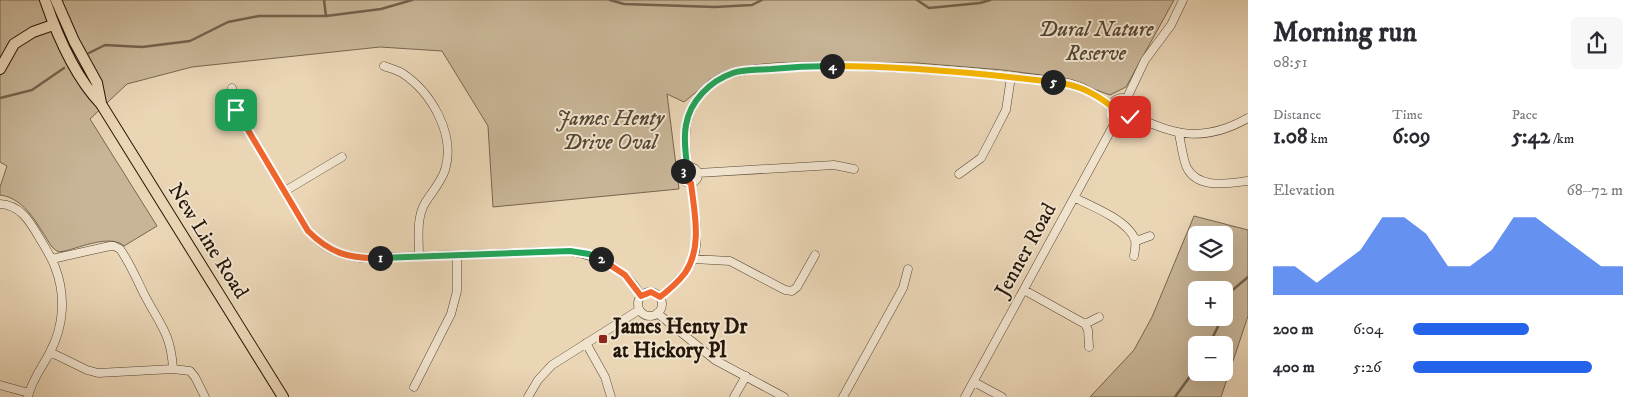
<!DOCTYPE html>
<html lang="en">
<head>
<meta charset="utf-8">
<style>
  body { margin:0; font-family:"IM FELL DW Pica",serif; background:#f7f7f7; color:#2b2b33; height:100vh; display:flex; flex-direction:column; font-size:19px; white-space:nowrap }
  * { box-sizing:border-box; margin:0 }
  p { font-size:16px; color:#7c7c81 }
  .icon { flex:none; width:28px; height:28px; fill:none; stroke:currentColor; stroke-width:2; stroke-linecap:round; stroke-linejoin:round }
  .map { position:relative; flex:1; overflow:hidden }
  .details { display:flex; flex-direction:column; background:#fff; width:400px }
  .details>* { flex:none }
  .controls { position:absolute; left:1188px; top:226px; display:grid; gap:10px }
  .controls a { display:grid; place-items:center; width:45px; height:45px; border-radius:8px; background:#fff; box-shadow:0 5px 20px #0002; font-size:25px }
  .pin { position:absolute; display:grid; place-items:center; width:42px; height:42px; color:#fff; margin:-21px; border-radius:10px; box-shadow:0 2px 8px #0006 }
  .km { position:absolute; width:25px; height:25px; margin:-12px; border-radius:50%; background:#222; color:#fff; font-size:14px; line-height:25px; text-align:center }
  .round { display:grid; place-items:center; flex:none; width:52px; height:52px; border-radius:8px; background:#f7f7f7 }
  .summary { display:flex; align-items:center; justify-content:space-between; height:85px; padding:0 25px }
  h1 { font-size:28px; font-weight:700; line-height:38px }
  .stats { display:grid; grid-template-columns:repeat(3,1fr); gap:8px; height:85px; padding:5px 25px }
  .stats div { display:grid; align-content:center }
  .stats b { font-size:21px; font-weight:700 }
  .stats small { font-size:14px; font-weight:400 }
  .stats p { font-size:14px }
  .chart { height:140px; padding:10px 25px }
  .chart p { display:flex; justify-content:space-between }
  .chart svg { width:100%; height:90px; margin-top:5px; fill:#2563eb; opacity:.7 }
  ul { padding:0 25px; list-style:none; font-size:16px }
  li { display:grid; grid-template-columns:80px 60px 1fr; align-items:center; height:38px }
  li i { height:12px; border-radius:6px; background:#2563eb }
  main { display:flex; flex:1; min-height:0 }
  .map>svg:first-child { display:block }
  .green { fill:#c8b597; stroke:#76664f; fill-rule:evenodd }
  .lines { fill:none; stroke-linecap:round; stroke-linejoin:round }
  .stream { stroke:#73624c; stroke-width:2.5 }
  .minor-casing { stroke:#564632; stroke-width:9 }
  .major-casing { stroke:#241607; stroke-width:12 }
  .minor { stroke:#f1e4cf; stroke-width:8 }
  .major { stroke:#ead5b5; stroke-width:10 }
  .split-1-casing { stroke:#fff; stroke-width:10 }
  .split-2-casing { stroke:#fff; stroke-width:10 }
  .split-3-casing { stroke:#fff; stroke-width:10 }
  .split-4-casing { stroke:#fff; stroke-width:10 }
  .split-5-casing { stroke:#fff; stroke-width:10 }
  .split-6-casing { stroke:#fff; stroke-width:10 }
  .split-1 { stroke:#f0652b; stroke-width:6 }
  .split-2 { stroke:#22a559; stroke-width:6 }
  .split-3 { stroke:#f0652b; stroke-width:6 }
  .split-4 { stroke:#22a559; stroke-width:6 }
  .split-5 { stroke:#f5b400; stroke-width:6 }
  .split-6 { stroke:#f5b400; stroke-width:6 }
  .poi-dot { fill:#8f2418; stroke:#f1e4cf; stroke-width:2 }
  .labels { text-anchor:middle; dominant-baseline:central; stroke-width:4; stroke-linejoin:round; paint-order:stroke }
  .park-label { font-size:21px; font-style:italic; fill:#554632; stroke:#f1e4cf }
  .street-label { font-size:21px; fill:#241607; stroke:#f1e4cf }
  .poi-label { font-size:21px; font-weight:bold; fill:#241607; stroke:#f1e4cf; text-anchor:start }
</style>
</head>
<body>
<main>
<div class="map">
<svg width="1248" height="397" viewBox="0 0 1248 397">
  <rect width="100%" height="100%" fill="#ead5b5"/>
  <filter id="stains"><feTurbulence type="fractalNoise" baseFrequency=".004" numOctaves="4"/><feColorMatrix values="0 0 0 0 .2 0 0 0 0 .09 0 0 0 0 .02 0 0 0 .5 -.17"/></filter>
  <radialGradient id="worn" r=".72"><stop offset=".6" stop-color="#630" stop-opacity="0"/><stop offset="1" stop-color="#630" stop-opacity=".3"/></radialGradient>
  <path class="green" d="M0,0h1174l-48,87 -16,8 -47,-17 -60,-8 -86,-7 -105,-1 -65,5 -31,9 -32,26 -17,-8 12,95 -186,18 -5,-81 -46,-75 -62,-4 -188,20 -65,17 -37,35 67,107 -33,20c-13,-12 -43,1 -59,5l-7,1 -6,-5c-13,-19 -26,-49 -52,-52v-8l7,-21 -7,-4z
    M1194,216l54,14v86l-27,81h-131l44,-47 18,-33zM1196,235h28v27h-28zM1196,290h28v28h-28zM1196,345h28v27h-28z"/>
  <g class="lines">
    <path class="stream" d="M324,0l2,16
      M610,0l14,4 91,3 37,-2 10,-5
      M917,0l12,8 51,-5 10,-3
      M89,53l16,-8 37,2 48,-6 38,-19 31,-6h67l55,-7 31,-9
      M0,98l32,-8 32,-22
      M1224,312l5,-19 19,-16
      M1209,345l13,-27
      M1175,397l21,-29"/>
    <defs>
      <path id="minor" d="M384,66c5,2 12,4 18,7 29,19 54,61 43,97 -4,12 -13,22 -20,33 -9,16 -6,35 -6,53
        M232,88l4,22 72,121c17,18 29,23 53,27l208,-7c30,5 57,17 72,45
        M1111 109a11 11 0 1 1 22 0a11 11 0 1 1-22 0Z
        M1126,100l19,-40 26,-35 12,-25
        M1131,114c42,22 73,29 117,4
        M1179,134c2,9 4,26 8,34 12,22 42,15 61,13
        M687,167c-3,-31 -5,-57 21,-80 7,-7 18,-12 27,-14 26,-7 60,-7 87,-7 61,0 121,4 182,10 21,3 47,3 68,8 15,4 27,13 39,22
        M682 175a8 8 0 1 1 16 0a8 8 0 1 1-16 0Z
        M698,173l136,-8 20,4
        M959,174l22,-16 8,-15 17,-33 5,-33
        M285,191l57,-34
        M1075,198c17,8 54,23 60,42 1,6 0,10 -1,16
        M0,204c20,1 29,16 39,33 5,9 12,19 16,30 11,28 9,59 -5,85 -7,14 -19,29 -22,45
        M1134,238l5,2 11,-4
        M693,259l37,2 55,29 7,1 5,-4 18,-32
        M1024,290l61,34 3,6 1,17
        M638 304a12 12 0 1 1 24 0a12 12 0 1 1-24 0Z
        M660,297c13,-11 26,-22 33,-38 8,-21 0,-54 -2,-76
        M657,313l58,47 69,37
        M1085,324l14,-7
        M586,343l19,34 6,20
        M50,352l37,18 11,3 75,-4c-2,-36 -13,-44 -29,-75 -7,-14 -14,-31 -24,-45l-6,-3h-4l-58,13
        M173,369l17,2 5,6 10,20
        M974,382l28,15
        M0,385l29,8
        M414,387l37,-73 6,-23v-36
        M528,397l10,-17 14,-15 87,-55
        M734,397l12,-21
        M843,397l60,-109 5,-19
        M965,397l152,-278"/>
      <path id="major" d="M45,0c12,35 30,77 56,104l182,293
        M56,0l18,41 23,42 4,20
        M0,69l14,-25 19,-12 20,-7"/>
    </defs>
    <use href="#minor" class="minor-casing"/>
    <use href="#major" class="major-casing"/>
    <use href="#minor" class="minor"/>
    <use href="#major" class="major"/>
  </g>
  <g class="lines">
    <defs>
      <path id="split-1" d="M236,110l72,121c22,22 41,28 72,27"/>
      <path id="split-2" d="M380,258l190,-7 19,3 12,5"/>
      <path id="split-3" d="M601,259l24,16 16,21 10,-4 9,5c9,-7 18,-15 25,-24 18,-26 9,-62 6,-90l-7,-3 -2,-5 1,-4"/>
      <path id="split-4" d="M683,171l4,-4c-1,-14 -4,-28 -1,-42 4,-24 24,-44 47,-52 12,-4 25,-3 38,-4 20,-2 41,-3 61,-3"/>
      <path id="split-5" d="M832,66c74,0 148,7 221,16"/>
      <path id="split-6" d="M1053,82c23,2 40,10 58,24l1,9c6,6 12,6 18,2"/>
    </defs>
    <use href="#split-1" class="split-1-casing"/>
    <use href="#split-2" class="split-2-casing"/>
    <use href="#split-3" class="split-3-casing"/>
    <use href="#split-4" class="split-4-casing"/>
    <use href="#split-5" class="split-5-casing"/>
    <use href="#split-6" class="split-6-casing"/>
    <use href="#split-1" class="split-1"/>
    <use href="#split-2" class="split-2"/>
    <use href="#split-3" class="split-3"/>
    <use href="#split-4" class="split-4"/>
    <use href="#split-5" class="split-5"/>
    <use href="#split-6" class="split-6"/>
  </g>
  <rect class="poi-dot" x="598" y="334" width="10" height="10" rx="2.5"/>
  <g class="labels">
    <g class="park-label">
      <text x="1096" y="30">Dural Nature<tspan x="1096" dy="24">Reserve</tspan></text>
      <text x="610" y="119">James Henty<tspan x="610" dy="24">Drive Oval</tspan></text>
    </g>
    <g class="street-label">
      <text transform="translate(208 241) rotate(58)">New Line Road</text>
      <text transform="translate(1026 250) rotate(-61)">Jenner Road</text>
    </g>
    <g class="poi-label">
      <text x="613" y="327">James Henty Dr<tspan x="613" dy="24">at Hickory Pl</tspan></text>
    </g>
  </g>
  <rect width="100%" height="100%" filter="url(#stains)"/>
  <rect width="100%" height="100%" fill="url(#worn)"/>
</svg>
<div class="controls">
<a><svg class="icon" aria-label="layers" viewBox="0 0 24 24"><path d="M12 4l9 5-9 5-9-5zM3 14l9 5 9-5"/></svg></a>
<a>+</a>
<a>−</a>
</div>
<div class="pin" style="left:236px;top:110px;background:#1e9e55"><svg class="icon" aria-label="arrive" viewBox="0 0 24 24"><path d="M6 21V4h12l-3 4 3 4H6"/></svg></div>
<div class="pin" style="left:1130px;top:117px;background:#d93025"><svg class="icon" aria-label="check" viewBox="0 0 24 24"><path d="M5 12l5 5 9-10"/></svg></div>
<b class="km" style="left:380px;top:258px">1</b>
<b class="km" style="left:601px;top:259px">2</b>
<b class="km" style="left:683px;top:171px">3</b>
<b class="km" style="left:832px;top:66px">4</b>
<b class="km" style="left:1053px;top:82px">5</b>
</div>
<section class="details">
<div class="summary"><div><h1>Morning run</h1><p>08:51</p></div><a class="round"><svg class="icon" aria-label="share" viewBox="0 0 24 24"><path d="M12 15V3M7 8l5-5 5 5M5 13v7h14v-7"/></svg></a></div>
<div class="stats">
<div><p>Distance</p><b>1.08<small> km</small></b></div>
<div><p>Time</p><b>6:09</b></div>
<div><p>Pace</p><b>5:42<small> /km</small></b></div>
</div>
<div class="chart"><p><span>Elevation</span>68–72 m</p>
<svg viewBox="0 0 160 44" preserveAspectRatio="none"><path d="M0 44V30L10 30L20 38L30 30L40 22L50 6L60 6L70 14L80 30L90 30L100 22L110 6L120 6L130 14L140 22L150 30L160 30V44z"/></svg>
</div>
<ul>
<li><b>200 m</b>6:04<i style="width:55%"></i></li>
<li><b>400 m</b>5:26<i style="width:85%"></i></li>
</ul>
</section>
</main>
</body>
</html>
